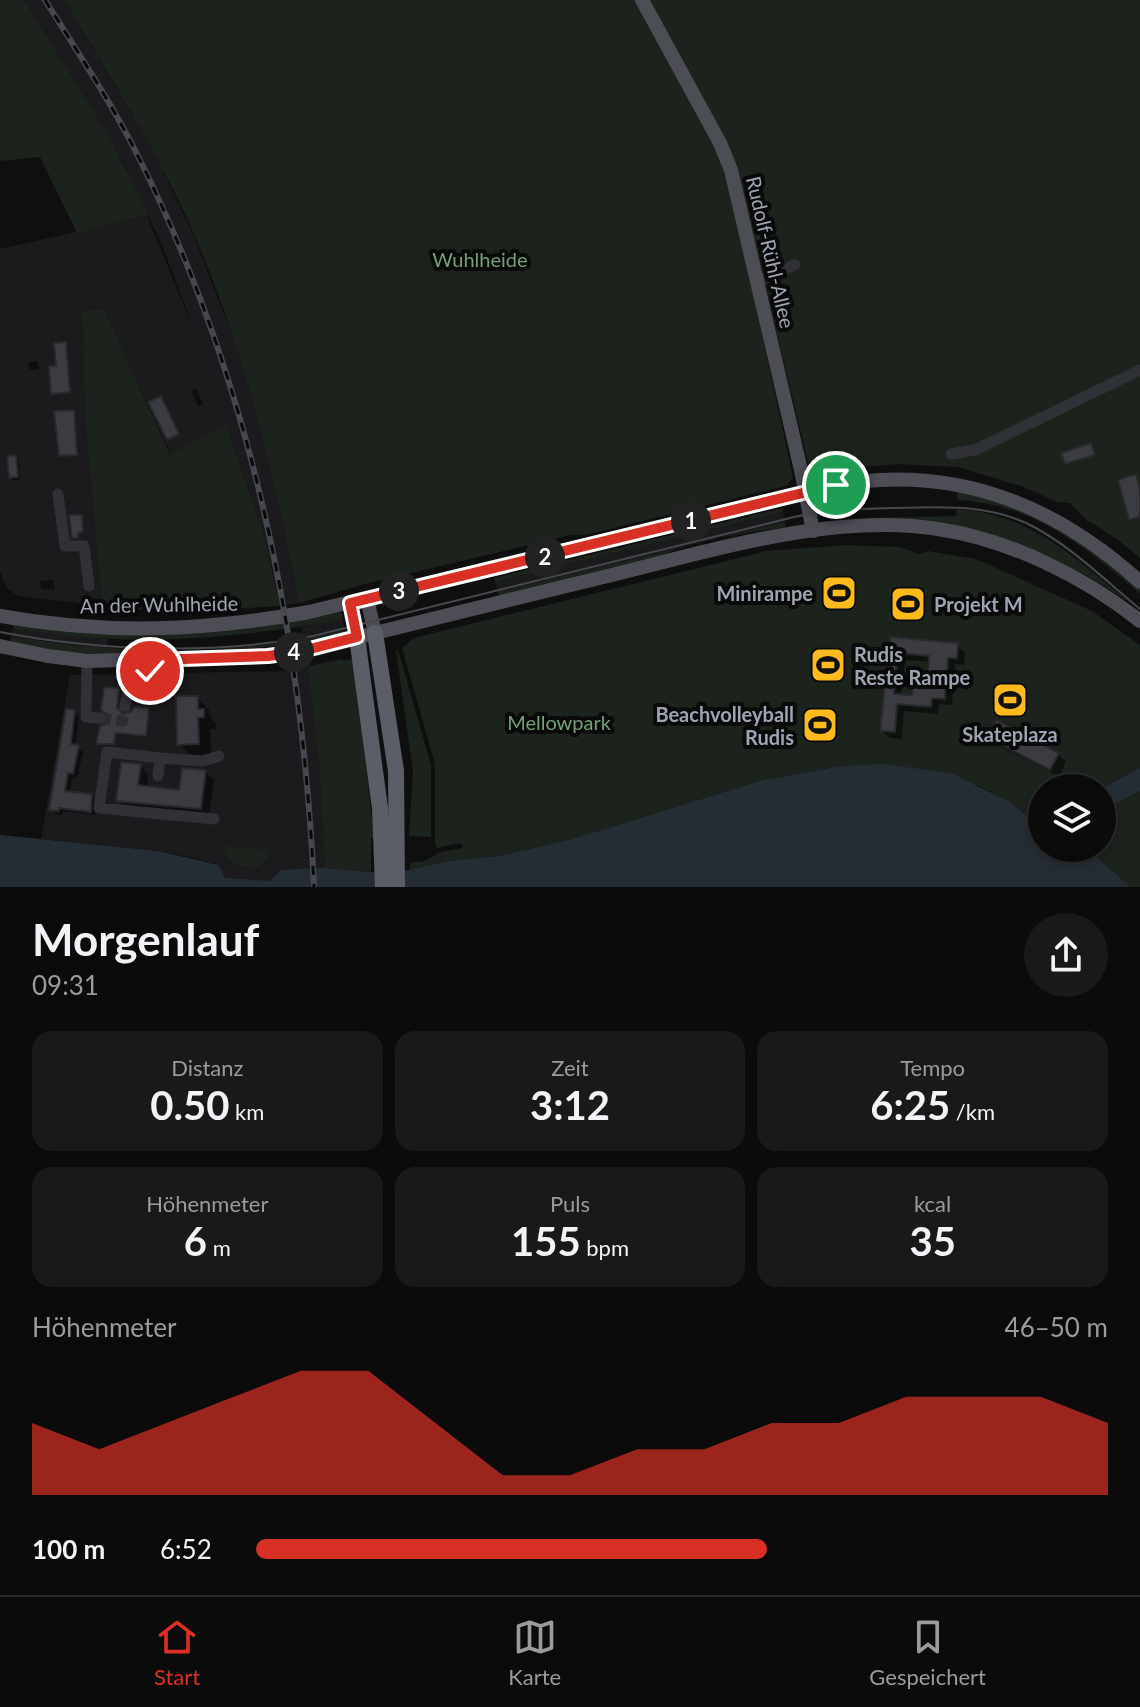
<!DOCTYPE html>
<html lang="de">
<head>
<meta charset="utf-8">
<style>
  body { margin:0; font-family:Lato,sans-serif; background:#19191a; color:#f1f3f6; height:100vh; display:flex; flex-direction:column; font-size:30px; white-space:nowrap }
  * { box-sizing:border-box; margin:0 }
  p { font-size:26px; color:#9a9b9d }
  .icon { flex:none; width:44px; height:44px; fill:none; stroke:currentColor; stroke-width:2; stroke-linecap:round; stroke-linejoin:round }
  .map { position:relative; height:887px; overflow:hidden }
  .side { display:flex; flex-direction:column; background:#0b0b0c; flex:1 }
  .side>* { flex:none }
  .buttons { position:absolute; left:1028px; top:774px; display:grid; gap:16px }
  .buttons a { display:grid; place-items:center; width:88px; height:88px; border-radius:50%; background:#0b0b0c; box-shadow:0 4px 12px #0003,0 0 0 2px #2b2b2d; font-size:40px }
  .pin { position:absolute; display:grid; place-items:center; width:68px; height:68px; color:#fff; margin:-34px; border:4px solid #fff; border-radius:50%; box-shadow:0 2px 8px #0007 }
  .km { position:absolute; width:40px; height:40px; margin:-20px; border-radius:50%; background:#222; color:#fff; font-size:22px; line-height:40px; text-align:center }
  .round { display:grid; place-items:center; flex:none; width:84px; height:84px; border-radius:42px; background:#19191a }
  .overview { display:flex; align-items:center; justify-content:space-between; height:136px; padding:0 32px }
  h1 { font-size:44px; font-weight:700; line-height:60px }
  .figures { display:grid; grid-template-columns:repeat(3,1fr); gap:12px; height:136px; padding:8px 32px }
  .figures div { display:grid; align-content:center; border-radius:20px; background:#19191a; text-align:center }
  .figures b { font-size:40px; font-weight:700 }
  .figures small { font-size:22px; font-weight:400 }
  .figures p { font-size:22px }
  .chart { height:224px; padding:16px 32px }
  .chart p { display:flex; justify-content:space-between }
  .chart svg { width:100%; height:144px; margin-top:8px; fill:#d93025; opacity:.7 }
  ul { padding:0 32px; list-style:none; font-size:26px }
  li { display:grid; grid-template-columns:128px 96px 1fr; align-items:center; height:60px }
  li i { height:20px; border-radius:10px; background:#d93025 }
  .tabs { display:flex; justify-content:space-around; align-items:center; height:112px; border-top:2px solid #2b2b2d; background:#0b0b0c; font-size:22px; color:#9a9b9d }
  .tabs a { display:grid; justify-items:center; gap:4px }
  .tabs .active { color:#d93025 }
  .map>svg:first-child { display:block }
  .built { fill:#1b1b1d }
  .green { fill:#1b231c }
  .water { fill:#252d34 }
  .shadow { fill:#0007; fill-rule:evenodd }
  .building { fill:#3b3c41; stroke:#29292d; stroke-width:2; fill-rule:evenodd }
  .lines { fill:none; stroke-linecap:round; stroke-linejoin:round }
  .minor-tunnel { stroke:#2c2d30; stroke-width:11; stroke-dasharray:11 5.5; stroke-linecap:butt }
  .minor { stroke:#303136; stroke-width:11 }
  .major { stroke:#4c4d55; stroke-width:14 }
  .highway { stroke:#5c5e67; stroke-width:16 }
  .tram { stroke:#47484f; stroke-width:2 }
  .rail-casing { stroke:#47484f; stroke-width:6 }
  .rail { stroke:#0a0a0b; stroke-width:3; stroke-dasharray:9; stroke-linecap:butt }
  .route-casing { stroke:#fff; stroke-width:16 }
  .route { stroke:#d93025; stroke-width:10 }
  .labels { text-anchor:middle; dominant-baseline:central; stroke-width:8; stroke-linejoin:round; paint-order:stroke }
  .street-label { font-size:20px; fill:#9fa4b2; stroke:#0a0a0b }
  .park-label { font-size:20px; fill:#759f79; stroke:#0a0a0b }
  .poi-label { font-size:20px; font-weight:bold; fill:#9fa4b2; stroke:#0a0a0b; text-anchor:end }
</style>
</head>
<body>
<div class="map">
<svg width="1140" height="887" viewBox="0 0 1140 887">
  <rect width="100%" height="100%" fill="#0f0f10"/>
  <path class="built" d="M24,0h40l87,146 42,88 47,121 23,82 20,83 16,83 -19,3 -16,-70 -38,-110 -55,28 -69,-146 -20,4 3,105 17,189 -84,-10 -10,-7 -4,-7 -4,-11v-322l147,-33 49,119 -33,-88 -42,-87z
    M783,512l2,10 -287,70 -3,-10z
    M343,620l2,10 -42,10 -2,-13z
    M12,628l96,11 -1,10 -96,-13z
    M309,668l10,97 6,103 -16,2 -39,11 -45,-3 -6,-13 -29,-8 -32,-6 -117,-12 29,-164 219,-4z"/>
  <path class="green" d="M0,0h24l81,130 44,85 -72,18 -37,-76 -40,4z
    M64,0h572l78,143 16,45 60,275 3,15 -7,8 -201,49h-14l-206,49 -66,19c-24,-127 -54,-250 -105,-369 -36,-82 -84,-157 -130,-234z
    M648,0h492v558l-22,-18 -34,-22 -14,-15 -13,-1 -33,-15 -66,-20 -60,-3 -75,6 -8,-3 -3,-5h-4l-68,-281z
    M103,308l67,146 56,-29 38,111 16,70 -104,6 -74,-6 -17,-189 -3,-105z
    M957,490l51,15 61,28 71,54v7c-56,-48 -106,-90 -183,-94z
    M783,508v4l-288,70 -1,-4z
    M957,509c76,5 122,52 178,98 -60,-44 -130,-74 -204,-86 -21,-3 -47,2 -67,-3l92,-2z
    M785,522l1,5c-45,7 -94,13 -135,33l-152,36 -1,-4z
    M846,545l54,2 19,7 9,-3 48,8 116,52 48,34v123l-38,20h-60v27l-10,4 -22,-17 -33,-17 -136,-19 -78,14 -191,59 -73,17 -51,5 -38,9v-7l15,-2 15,-9 23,-4 -2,-5 -24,5 -2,-5v-79l-33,-116 12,-10 353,-87z
    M335,612l7,1 1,7c-116,19 -214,29 -330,8l1,-5c64,6 128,14 192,10 43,-2 86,-13 129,-21z
    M345,630v3c-56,14 -112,18 -170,20 -31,0 -62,4 -92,1 -25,-1 -49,-6 -73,-11l1,-7c109,19 226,21 334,-6z
    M398,650l33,115v72l-22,-1 4,-65 -17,-120z
    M342,659l2,2 8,-2 3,7 19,172h-3v34l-46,-4 -6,-103 -11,-99z
    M1140,791v96h-9l-45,-39h16v-37z
    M223,846l46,4 -2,9 -9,8c-19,-1 -29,-1 -35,-21z"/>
  <path class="water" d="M882,764l69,9 59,29 21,17 11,-4v33h44l45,39h-1131v-52l158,16 61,14 6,13 45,3 11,-11 44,-2 66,6 57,-13 51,-5 73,-17 191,-59 78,-14z
    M1140,768v23l-38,20v-23z"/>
  <path class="shadow" d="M37,361l2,8 -9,1 -2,-8z
    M196,388l7,16 -5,2 -7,-16z
    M15,457l4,4 1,19 -6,1 -4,-4z
    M53,580l2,10 -14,-1 -1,-8z
    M892,639l65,6 8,8 -1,12 -9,-1 -3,41 -13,-1 -1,10 -34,-3 -2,28 -12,-1 -8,-7zM905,660l26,2 -3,26 -14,9 -13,-1z
    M118,690l-1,21 5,5 27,-5 -2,25 -30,-3 -2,12h-15z
    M197,698l12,12 1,7 6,6v6h-6l1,27h-19l-13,-12z
    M74,712l5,5 -4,29 8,6 -6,26 -4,-1 -4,16 22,3 5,5 -1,14 -32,-4v4l-7,-1 -4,-5z
    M990,737l68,17 8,8 -7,14 -61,-31z
    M140,766l8,8 -1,14 34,4 25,-20 8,8 -5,36 -83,-8 -8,-8z"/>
  <path class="building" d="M66,342l4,50 -19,2 -2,-28h7l-2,-23z
    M161,396l18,38 -12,6 -19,-38z
    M74,410l3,45 -18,1 -5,-45z
    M1091,443l4,12 -30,9 -4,-11z
    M16,455l2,22 -9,1 -2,-22z
    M1136,474l4,15v28l-11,3 -11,-40z
    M69,515h13l1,17 -5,1v5h-6z
    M890,637l68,6 -1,15h-9l-3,41 -13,-1 -1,9 -34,-3 -2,28 -15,-1zM898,653l31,3 -2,30 -14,-1 -1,10 -18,-1z
    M104,687l15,1 -2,20 6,6 8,-2 3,-5 15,1 -3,28 -30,-3 -2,11h-18l4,-18 4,-1 4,-6 -1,-5 -6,-4z
    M176,696h22v13h6v8l-6,1 1,26 -22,1z
    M66,709l9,1 -4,34 8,1 -6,29 -5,-1 -3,18 27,3 -1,18 -32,-4v3l-10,-1z
    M996,720l63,33 -9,17 -63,-33z
    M121,762l20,2 -3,21 41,5 3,-22 24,2 -5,39 -85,-8z"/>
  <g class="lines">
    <path class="minor-tunnel" d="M100,718l23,3 2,-15"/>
    <path class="minor" d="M757,281l38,-16
      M951,454l24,-4 165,-80
      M58,494l7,52h19l5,40
      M87,661l-1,56 14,1
      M125,706l3,-15 18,2 7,-33
      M160,758l-53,-6 -8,56 115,11
      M158,776l2,-18 43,3 16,-5"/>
    <path class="major" d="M642,0l78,143 11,27 70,300 12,61
      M367,599l8,34
      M350,603l7,34
      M0,616c106,19 204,15 309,-4l521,-126c120,-23 221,15 310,96
      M0,646l48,10 39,5 181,-5 30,-4c106,-27 212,-52 318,-78 101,-25 218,-61 322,-45 72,11 145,47 202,92"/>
    <path class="highway" d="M375,633l21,138 1,116
      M357,637l23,171 3,79"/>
    <path class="tram" d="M0,632c97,19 216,23 313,4l481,-119c32,-7 64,-8 97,-9 50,-1 98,-5 143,19 39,21 72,54 106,82"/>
    <defs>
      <path id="rail" d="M45,0c32,51 66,102 93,156 114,228 164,478 176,731"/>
    </defs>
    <use href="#rail" class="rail-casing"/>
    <use href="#rail" class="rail"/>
  </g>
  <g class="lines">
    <defs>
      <path id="route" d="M150,671l3,-11 115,-4 30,-4 59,-15 -7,-34 486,-118"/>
    </defs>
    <use href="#route" class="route-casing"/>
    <use href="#route" class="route"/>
  </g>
  <defs>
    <symbol id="stadium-square" viewBox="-11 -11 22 22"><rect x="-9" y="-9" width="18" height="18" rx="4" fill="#fcba1c" stroke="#0a0a0b"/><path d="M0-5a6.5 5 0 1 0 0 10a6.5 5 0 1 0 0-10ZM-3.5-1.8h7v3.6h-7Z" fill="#111"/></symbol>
  </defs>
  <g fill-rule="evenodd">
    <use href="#stadium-square" x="819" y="573" width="40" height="40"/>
    <use href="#stadium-square" x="888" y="584" width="40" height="40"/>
    <use href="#stadium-square" x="808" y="645" width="40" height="40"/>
    <use href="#stadium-square" x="990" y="680" width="40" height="40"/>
    <use href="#stadium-square" x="800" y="705" width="40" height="40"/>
  </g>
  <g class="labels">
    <g class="street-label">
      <text transform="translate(771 252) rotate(77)">Rudolf-Rühl-Allee</text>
      <text transform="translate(159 604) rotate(-1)">An der Wuhlheide</text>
    </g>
    <g class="park-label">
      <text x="480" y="259">Wuhlheide</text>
      <text x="559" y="722">Mellowpark</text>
    </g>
    <g class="poi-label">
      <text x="813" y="593">Minirampe</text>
      <text x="934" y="604" text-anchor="start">Projekt M</text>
      <text x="854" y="654" text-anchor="start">Rudis<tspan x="854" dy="23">Reste Rampe</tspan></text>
      <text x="794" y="714">Beachvolleyball<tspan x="794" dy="23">Rudis</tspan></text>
      <text x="1010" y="734" text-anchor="middle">Skateplaza</text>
    </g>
  </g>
</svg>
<div class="buttons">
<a><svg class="icon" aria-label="layers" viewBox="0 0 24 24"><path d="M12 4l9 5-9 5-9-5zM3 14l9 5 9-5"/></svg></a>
</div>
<div class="pin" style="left:836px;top:485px;background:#1e9e55"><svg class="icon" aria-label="arrive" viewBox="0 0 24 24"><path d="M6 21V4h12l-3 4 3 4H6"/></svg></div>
<div class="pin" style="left:150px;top:671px;background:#d93025"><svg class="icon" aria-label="check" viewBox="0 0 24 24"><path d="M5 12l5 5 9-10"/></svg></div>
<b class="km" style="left:691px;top:521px">1</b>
<b class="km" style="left:545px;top:557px">2</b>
<b class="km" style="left:399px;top:591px">3</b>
<b class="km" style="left:294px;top:652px">4</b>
</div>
<section class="side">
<div class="overview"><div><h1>Morgenlauf</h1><p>09:31</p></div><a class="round"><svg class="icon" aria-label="share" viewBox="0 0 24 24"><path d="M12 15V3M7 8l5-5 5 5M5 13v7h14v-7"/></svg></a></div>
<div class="figures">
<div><p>Distanz</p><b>0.50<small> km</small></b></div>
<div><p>Zeit</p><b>3:12</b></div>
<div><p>Tempo</p><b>6:25<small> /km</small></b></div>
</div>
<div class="figures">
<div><p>Höhenmeter</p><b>6<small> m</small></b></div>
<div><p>Puls</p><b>155<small> bpm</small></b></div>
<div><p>kcal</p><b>35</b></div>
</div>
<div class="chart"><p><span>Höhenmeter</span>46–50 m</p>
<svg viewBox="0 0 160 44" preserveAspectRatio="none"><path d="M0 44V22L10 30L20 22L30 14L40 6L50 6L60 22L70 38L80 38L90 30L100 30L110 22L120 22L130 14L140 14L150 14L160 22V44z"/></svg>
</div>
<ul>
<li><b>100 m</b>6:52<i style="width:60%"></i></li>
</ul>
</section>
<nav class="tabs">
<a class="active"><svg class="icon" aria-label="home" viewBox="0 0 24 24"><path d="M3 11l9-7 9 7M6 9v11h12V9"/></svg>Start</a>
<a><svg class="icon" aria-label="map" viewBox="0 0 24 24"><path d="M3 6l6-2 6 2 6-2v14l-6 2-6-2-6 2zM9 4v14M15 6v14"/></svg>Karte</a>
<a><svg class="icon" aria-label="saved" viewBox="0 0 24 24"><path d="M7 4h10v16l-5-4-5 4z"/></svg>Gespeichert</a>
</nav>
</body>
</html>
